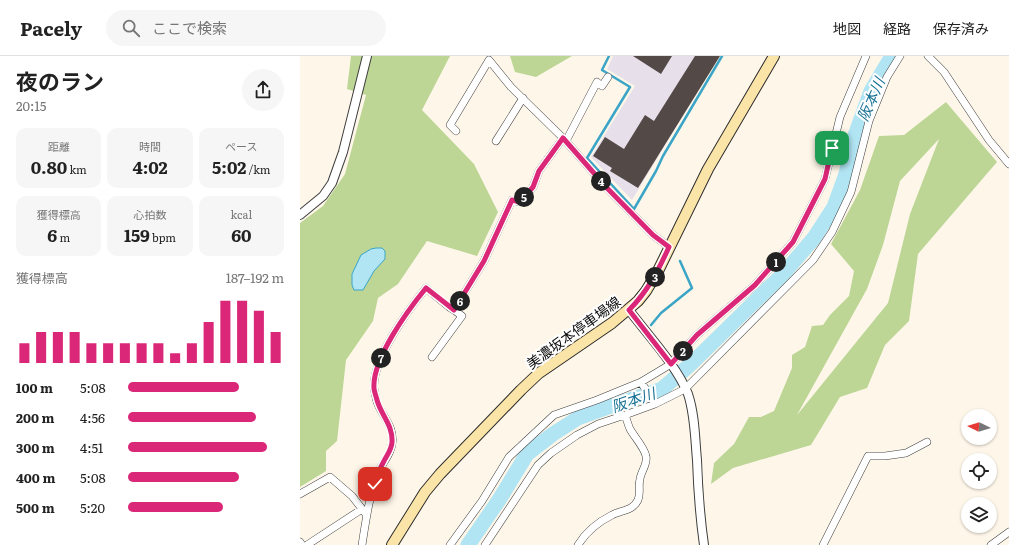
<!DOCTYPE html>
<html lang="ja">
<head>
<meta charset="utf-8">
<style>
  body { margin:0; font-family:Literata,"Noto Sans JP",serif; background:#f6f6f6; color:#222; height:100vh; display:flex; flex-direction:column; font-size:15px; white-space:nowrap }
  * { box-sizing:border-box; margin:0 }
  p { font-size:13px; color:#767676 }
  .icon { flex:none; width:22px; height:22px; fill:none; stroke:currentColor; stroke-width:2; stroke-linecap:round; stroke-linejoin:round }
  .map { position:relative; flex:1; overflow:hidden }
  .sheet { display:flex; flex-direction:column; background:#fff; width:300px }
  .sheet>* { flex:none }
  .needle { width:26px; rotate:275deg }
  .buttons { position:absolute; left:661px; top:353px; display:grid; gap:8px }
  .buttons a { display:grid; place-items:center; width:36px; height:36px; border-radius:50%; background:#fff; box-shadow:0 1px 3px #0004; font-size:20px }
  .pin { position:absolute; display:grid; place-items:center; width:34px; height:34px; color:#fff; margin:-17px; border-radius:8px; box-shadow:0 2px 6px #0006 }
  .km { position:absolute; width:20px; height:20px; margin:-10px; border-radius:50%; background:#222; color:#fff; font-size:11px; line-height:20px; text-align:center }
  .round { display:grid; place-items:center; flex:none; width:42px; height:42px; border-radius:21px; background:#f6f6f6 }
  .headline { display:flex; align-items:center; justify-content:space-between; height:68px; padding:0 16px }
  h1 { font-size:22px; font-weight:700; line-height:30px }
  .stats { display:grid; grid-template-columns:repeat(3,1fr); gap:6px; height:68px; padding:4px 16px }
  .stats div { display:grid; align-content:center; border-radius:10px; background:#f6f6f6; text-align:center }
  .stats b { font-size:17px; font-weight:700 }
  .stats small { font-size:11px; font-weight:400 }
  .stats p { font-size:11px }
  .chart { height:112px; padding:8px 16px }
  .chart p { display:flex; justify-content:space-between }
  .chart svg { width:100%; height:72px; margin-top:4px; stroke:#db2777; stroke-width:6 }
  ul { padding:0 16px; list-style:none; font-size:13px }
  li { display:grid; grid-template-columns:64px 48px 1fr; align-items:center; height:30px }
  li i { height:10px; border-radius:5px; background:#db2777 }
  header { display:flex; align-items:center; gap:24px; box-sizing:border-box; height:56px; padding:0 20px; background:#fff; border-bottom:1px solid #e0e0e0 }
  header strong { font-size:19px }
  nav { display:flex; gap:22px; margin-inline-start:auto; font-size:14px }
  .search { width:280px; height:36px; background:#f6f6f6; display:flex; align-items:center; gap:10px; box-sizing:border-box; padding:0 14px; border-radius:22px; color:#767676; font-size:15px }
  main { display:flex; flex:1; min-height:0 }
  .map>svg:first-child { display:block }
  .industrial { fill:#e7dfea }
  .forest { fill:#bdd695; fill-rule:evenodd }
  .water { fill:#b1e5f3; stroke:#3ba5c7 }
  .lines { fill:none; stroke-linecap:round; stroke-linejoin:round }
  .stream { stroke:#3ba5c7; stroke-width:2.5 }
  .river { stroke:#b1e5f3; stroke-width:15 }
  .building { fill:#534a48 }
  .minor-casing { stroke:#3e3e3e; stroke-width:8 }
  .tertiary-casing { stroke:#3e3e3e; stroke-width:10 }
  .secondary-casing { stroke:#2d2d2d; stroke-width:12 }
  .minor { stroke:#fff; stroke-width:7 }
  .tertiary { stroke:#fff; stroke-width:8 }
  .secondary { stroke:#fbe4a7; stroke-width:10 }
  .route-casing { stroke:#fff; stroke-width:8 }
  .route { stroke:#db2777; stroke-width:5 }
  .labels { text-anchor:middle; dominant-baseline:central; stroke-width:4; stroke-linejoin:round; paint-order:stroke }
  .street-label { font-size:14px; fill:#0b0b0b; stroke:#fff }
  .water-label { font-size:15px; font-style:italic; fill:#1b7496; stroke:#fff }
</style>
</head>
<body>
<header>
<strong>Pacely</strong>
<div class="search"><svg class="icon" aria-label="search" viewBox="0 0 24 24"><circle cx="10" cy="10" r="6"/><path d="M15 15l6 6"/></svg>ここで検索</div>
<nav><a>地図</a><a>経路</a><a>保存済み</a></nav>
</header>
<main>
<section class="sheet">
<div class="headline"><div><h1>夜のラン</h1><p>20:15</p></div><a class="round"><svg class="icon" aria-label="share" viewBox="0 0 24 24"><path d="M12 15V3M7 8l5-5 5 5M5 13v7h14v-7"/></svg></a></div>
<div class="stats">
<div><p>距離</p><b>0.80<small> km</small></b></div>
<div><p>時間</p><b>4:02</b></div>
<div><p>ペース</p><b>5:02<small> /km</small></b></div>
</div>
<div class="stats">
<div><p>獲得標高</p><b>6<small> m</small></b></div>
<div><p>心拍数</p><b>159<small> bpm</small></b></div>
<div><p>kcal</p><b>60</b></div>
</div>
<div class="chart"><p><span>獲得標高</span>187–192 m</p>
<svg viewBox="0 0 160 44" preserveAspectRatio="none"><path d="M5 44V32M15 44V25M25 44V25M35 44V25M45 44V32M55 44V32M65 44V32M75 44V32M85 44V32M95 44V38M105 44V32M115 44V19M125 44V6M135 44V6M145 44V12M155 44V25"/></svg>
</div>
<ul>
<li><b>100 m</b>5:08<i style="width:71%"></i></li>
<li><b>200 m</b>4:56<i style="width:82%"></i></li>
<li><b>300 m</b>4:51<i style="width:89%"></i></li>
<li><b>400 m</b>5:08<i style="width:71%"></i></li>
<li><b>500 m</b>5:20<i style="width:61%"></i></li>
</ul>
</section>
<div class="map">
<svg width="709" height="489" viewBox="0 0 709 489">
  <rect width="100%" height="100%" fill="#fef7e9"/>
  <path class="industrial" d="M313,0h106l-87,144 -41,-43 44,-71 -28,-17z"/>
  <path class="forest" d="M51,0h99l-28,54 52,54 24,48 -21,44 -50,-15 -29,43 -20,14 -5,23 -27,39 -9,81 -11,10v20l-26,16v-264l23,-17 22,-32 21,-79 -19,-6z
    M210,0h62l-36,21 -21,-5z
    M646,46l51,60 -79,92 -9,67 -24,24 -18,43 -27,9 -29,48 -78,23 -22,16 3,-21 20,-19 15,-27h12l13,-6 18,-43v-13l13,-8 7,-21 11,-1 7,-10 19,-19 5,-25 -23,-27 29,-54 19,-54 25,-1zM639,83l-29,75 -22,89 -91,112 70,-126 16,-44 17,-64z"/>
  <path class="water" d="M76,192h6l3,3v8l-11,12 -11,19h-9l-2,-5v-11l9,-19 10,-6z"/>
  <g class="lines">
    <path class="stream" d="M309,0l-7,14 28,17 -43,71 47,51 22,-38 7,-15 59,-100
      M351,269l10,-12 31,-25 -12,-27"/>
    <path class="river" d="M168,489l31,-45 28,-46 26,-20 25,-16 33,-12 51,-17 30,-26 91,-89 31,-36 20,-31 12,-33 7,-33 18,-50 21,-35"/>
  </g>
  <path class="building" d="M333,0h39l-11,18z
    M395,0h25l-82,132 -28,-17 2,-3 -19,-12 12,-19 19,12 21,-34 9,6z"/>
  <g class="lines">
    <defs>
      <path id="minor" d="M628,0l16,16 45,68 20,24
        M156,75l-6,-6 39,-65 22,27 52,51 44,50 46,47 16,12
        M196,85l27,-43
        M266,85l31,-59 5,4 6,-9
        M132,301l30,-41 -8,-6
        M341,326l14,22
        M0,438l30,-17 22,19 14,18
        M0,486l2,3
        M7,489l55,-36
        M62,489c4,-25 7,-50 17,-74 4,-9 12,-17 13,-27 3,-17 -10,-28 -15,-42 -1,-5 -3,-11 -3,-15 -1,-29 34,-77 52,-99l23,19 5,3 30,-49 28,-61 8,2 13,-15 6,-16 24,-33
        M150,489l32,-44 27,-44 45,-42 43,-15 44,-18 30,-18 26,-29 58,-50 38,-43 32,-63 15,-62 26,-61
        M185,489l53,-80 13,-12 26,-18 21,-11 27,-9
        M278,489c8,-13 20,-23 34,-30 9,-5 21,-4 26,-15 3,-7 0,-14 2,-21 1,-8 8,-15 6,-23 -2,-9 -11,-18 -16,-27 -2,-4 -3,-9 -5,-14l30,-11 30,-15 128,-129 19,-28 19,-40 18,-71 18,-44 13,-21
        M523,489l45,-89h17l21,-3 21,-11
        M691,489l18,-13"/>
      <path id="tertiary" d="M0,159l23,-19 9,-13 11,-31 24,-96
        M329,254c18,24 48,56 59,84 7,21 7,45 9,66 1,29 3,57 7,85"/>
      <path id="secondary" d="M92,489l33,-53 15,-18 81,-84 18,-17 73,-50 26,-22 8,-10 12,-20 50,-102 66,-113"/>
    </defs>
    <use href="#minor" class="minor-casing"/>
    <use href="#tertiary" class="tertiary-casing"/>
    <use href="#secondary" class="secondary-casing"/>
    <use href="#minor" class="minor"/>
    <use href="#tertiary" class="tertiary"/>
    <use href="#secondary" class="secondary"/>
  </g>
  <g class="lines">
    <defs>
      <path id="route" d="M75,428c2,-8 5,-16 9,-23 3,-6 8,-12 8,-19 1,-17 -11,-27 -15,-42 -1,-4 -3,-9 -3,-12 -2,-29 34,-78 52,-100l23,18 5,4 30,-49 28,-61 8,2 13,-15 6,-16 24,-33 44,50 46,47 16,12c-11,24 -21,44 -40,63l42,54 26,-29 58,-50 38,-43 32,-63 7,-31"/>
    </defs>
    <use href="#route" class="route-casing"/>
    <use href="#route" class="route"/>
  </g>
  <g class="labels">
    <g class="street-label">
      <text transform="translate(273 276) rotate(-36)">美濃坂本停車場線</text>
    </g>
    <g class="water-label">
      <text transform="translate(570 43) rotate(-66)">阪本川</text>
      <text transform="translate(333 343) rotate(-19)">阪本川</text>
    </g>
  </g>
</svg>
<div class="buttons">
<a><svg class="needle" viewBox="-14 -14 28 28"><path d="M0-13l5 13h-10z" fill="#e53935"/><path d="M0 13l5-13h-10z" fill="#767676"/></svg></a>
<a><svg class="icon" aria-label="locate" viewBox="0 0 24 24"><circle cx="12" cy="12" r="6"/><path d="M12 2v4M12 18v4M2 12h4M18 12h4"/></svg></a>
<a><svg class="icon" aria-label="layers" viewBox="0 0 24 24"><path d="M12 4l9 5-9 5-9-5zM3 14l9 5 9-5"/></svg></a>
</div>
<div class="pin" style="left:532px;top:92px;background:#1e9e55"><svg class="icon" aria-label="arrive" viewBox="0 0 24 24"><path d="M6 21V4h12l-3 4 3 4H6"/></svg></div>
<div class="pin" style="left:75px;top:428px;background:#d93025"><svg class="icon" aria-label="check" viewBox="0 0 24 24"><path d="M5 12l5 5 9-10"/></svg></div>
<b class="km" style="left:476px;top:206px">1</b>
<b class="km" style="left:383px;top:295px">2</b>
<b class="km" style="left:355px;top:221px">3</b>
<b class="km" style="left:301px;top:125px">4</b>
<b class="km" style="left:224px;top:141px">5</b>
<b class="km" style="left:160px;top:245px">6</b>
<b class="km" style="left:81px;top:302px">7</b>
</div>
</main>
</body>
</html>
